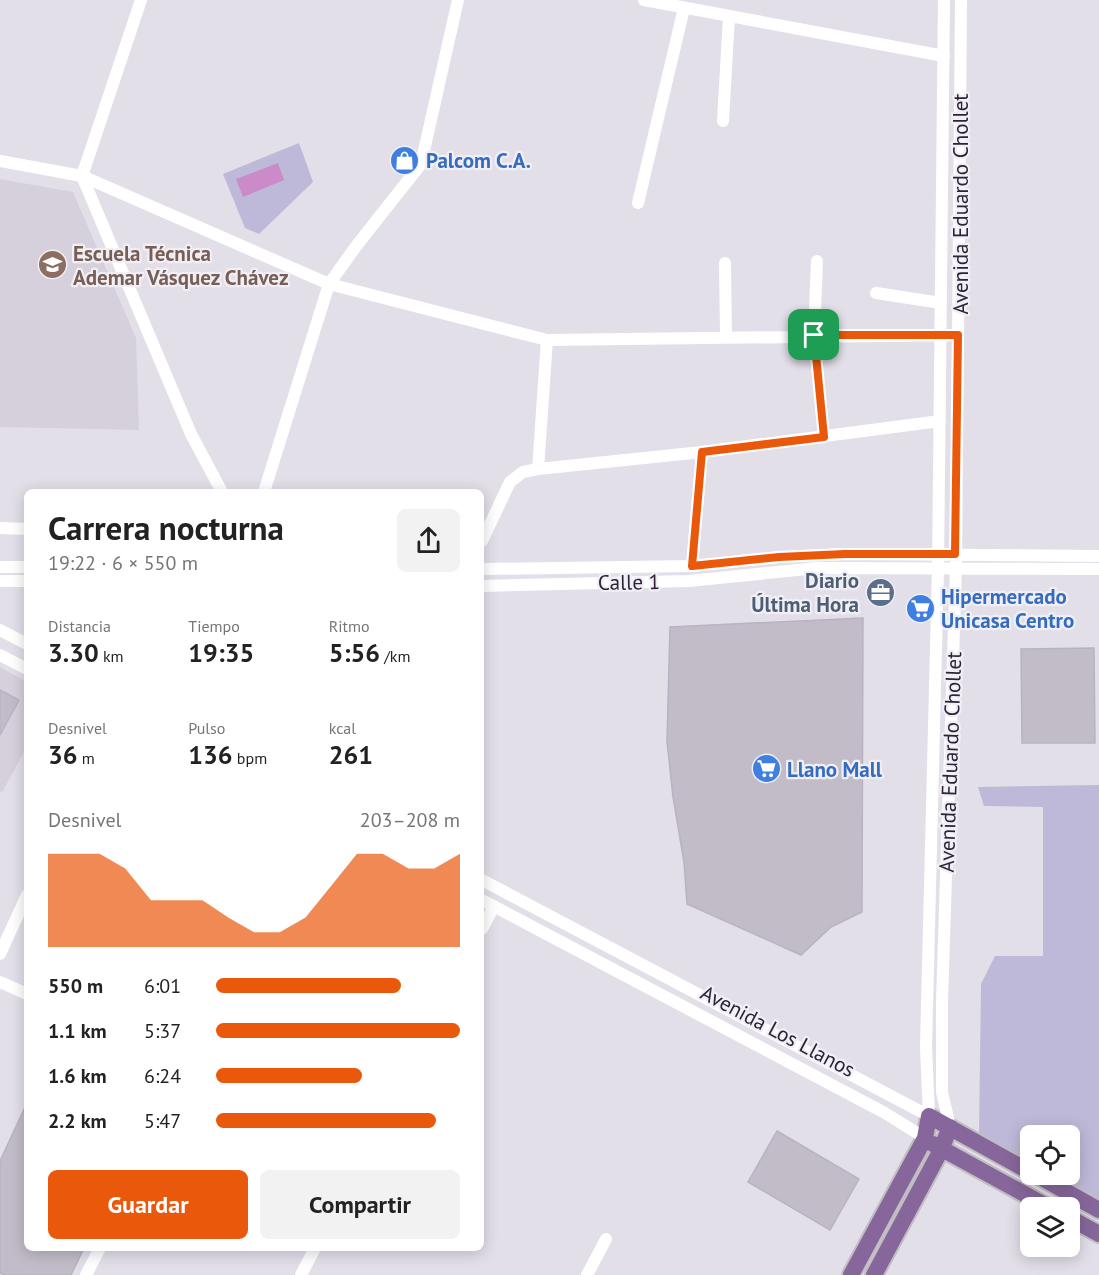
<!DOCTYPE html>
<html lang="es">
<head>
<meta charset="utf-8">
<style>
  body { margin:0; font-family:"PT Sans",sans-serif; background:#f2f2f2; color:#222; height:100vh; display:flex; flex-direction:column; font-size:22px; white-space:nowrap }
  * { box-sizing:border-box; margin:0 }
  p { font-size:20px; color:#767676 }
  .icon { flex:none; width:33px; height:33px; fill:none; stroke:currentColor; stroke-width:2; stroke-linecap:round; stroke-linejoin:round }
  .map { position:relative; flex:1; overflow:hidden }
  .sheet { position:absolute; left:24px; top:489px; width:460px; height:762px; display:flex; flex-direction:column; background:#fff; border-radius:9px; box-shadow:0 3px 15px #0003 }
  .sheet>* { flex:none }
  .controls { position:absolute; left:1020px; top:1125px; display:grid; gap:12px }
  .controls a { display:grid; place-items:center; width:60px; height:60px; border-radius:9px; background:#fff; box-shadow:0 3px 15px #0003; font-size:30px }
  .pin { position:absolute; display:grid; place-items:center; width:51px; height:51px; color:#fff; margin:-26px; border-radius:12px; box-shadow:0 3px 9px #0006 }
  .round { display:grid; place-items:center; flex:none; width:63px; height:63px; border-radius:9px; background:#f2f2f2 }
  .head { display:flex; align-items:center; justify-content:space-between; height:102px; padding:0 24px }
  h1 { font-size:33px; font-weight:700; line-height:45px }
  .metrics { display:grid; grid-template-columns:repeat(3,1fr); gap:9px; height:102px; padding:6px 24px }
  .metrics div { display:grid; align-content:center }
  .metrics b { font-size:26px; font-weight:700 }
  .metrics small { font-size:16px; font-weight:400 }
  .metrics p { font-size:16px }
  .chart { height:168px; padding:12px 24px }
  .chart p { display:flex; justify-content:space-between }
  .chart svg { width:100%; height:108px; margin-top:6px; fill:#ea580c; opacity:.7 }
  .cta { display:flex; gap:12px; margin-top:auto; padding:12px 24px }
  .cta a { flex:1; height:69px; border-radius:9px; background:#ea580c; color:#fff; font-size:24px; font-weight:700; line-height:69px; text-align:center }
  .cta a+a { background:#f2f2f2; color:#222 }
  ul { padding:0 24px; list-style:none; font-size:20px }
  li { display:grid; grid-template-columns:96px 72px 1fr; align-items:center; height:45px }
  li i { height:15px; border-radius:8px; background:#ea580c }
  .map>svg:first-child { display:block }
  .built { fill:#d6d0dc }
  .green { fill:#beb9d8 }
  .water { fill:#ca8bc8 }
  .building { fill:#c2bcc9; stroke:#b9b2c2; stroke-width:1.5 }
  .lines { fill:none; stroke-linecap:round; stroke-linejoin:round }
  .major-casing { stroke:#c1bdc3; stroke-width:20 }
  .minor { stroke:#fff; stroke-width:12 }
  .major { stroke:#87679b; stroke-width:16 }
  .route-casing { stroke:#fff; stroke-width:12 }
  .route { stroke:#ea580c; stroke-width:8 }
  .labels { text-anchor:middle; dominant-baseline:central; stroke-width:4.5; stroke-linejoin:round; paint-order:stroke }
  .shop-label { font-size:21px; font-weight:bold; fill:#366cbe; stroke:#f1eff6; text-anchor:start }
  .street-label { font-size:21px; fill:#2f2237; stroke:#f1eff6 }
  .education-label { font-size:21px; font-weight:bold; fill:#785e54; stroke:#f1eff6; text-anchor:start }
  .service-label { font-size:21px; font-weight:bold; fill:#4e5e75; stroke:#f1eff6; text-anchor:end }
</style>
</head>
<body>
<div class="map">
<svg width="1099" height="1275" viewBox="0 0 1099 1275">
  <rect width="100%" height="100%" fill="#e3dfe9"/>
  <path class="built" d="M0,179l73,13 63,146 3,92 -139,-3z
    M0,667l27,15v28l-2,4 2,10v22l-24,45 -3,1z"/>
  <path class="green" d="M299,143l14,39 -54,52 -14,-6 -22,-54z
    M1099,785v417l-48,-27 19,-1v-38h-40v27l-51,-30 2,-149 14,-28h48v-149l-59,-1 -6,-19z"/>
  <path class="water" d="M278,163l6,17 -41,17 -7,-18z"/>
  <path class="building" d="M863,618l-1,294 -31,15 -30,28 -114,-51 -3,-42 -11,-65 -6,-56 3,-114z
    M1094,648l1,95h-73l-1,-94z
    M0,690l19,10 -19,35z
    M27,1103v145h57l-13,27h-67l-4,-2v-112z
    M777,1131l82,48 -29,51 -82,-48z"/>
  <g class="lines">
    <defs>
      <path id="major" d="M933,1144l117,64
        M1035,1174l64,36
        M1070,1218l29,16
        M851,1275l74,-137 4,-22 101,56
        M874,1275l67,-125 9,-23"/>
    </defs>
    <use href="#major" class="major-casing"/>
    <path class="minor" d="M141,0l-59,176 109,258 31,58
      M644,0l300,56
      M723,121l6,-105
      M0,161l82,15 247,108 218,56 411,-5
      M638,203l46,-195
      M817,261l-3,74 10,102
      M725,263l1,74
      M876,293l65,10
      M538,469l9,-129
      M264,492l65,-208 28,-39 64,-81 37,-164
      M0,528l27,1
      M482,541l28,-59 13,-10 15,-3 164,-17 238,-31
      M692,566l10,-114
      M0,567h27
      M482,569l210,-3 87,-9 66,-3 254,2
      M0,581h27
      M482,586l207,-5 128,-13 282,1
      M0,630l27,14
      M0,655l27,14
      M482,880l447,236 -3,-69 12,-480 6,-567
      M482,900l403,213 40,25
      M482,929l12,-23
      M0,954l27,-59
      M0,982l27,12
      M950,1127l-8,-35v-91l14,-434 5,-567
      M86,1275l14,-27
      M301,1275l14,-27
      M587,1275l19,-36"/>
    <use href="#major" class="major"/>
  </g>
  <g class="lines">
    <defs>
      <path id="route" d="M814,335h144l-3,219h-110l-66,3 -87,9 10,-114 122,-15z"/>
    </defs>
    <use href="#route" class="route-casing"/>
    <use href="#route" class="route"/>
  </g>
  <defs>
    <symbol id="shop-disc" viewBox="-11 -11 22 22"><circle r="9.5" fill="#3f7fe0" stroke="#f1eff6"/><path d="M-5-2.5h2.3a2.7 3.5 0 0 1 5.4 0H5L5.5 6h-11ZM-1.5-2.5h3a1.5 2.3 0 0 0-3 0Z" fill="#fff"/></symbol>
    <symbol id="school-disc" viewBox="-11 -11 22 22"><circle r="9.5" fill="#8d6e63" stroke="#f1eff6"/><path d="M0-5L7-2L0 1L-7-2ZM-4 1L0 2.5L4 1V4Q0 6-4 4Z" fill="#fff"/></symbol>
    <symbol id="office-disc" viewBox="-11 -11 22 22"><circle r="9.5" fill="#5c6f8a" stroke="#f1eff6"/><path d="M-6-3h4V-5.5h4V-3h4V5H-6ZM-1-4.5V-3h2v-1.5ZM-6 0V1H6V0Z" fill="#fff"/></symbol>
    <symbol id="supermarket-disc" viewBox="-11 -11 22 22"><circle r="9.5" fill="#3f7fe0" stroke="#f1eff6"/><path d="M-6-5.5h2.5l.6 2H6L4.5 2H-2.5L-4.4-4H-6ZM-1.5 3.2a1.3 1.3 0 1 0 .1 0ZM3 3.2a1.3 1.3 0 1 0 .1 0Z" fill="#fff"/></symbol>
  </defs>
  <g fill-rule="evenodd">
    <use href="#shop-disc" x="388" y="144" width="33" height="33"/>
    <use href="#school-disc" x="36" y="248" width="33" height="33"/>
    <use href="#office-disc" x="864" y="576" width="33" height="33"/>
    <use href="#supermarket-disc" x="904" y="592" width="33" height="33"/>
    <use href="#supermarket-disc" x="750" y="752" width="33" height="33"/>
  </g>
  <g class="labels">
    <g class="shop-label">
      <text x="426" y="160">Palcom C.A.</text>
      <text x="941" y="596">Hipermercado<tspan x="941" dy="24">Unicasa Centro</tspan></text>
      <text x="787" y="769">Llano Mall</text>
    </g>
    <g class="street-label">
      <text transform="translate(960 204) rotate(-90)">Avenida Eduardo Chollet</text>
      <text transform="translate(629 582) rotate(-1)">Calle 1</text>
      <text transform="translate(950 762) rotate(-88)">Avenida Eduardo Chollet</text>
      <text transform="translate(778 1031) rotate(28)">Avenida Los Llanos</text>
    </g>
    <g class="education-label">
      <text x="73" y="253">Escuela Técnica<tspan x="73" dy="24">Ademar Vásquez Chávez</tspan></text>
    </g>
    <g class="service-label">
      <text x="859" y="580">Diario<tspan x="859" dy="24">Última Hora</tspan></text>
    </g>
  </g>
</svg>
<div class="controls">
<a><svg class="icon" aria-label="locate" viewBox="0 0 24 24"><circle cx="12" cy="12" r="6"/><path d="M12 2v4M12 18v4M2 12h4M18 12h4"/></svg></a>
<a><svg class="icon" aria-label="layers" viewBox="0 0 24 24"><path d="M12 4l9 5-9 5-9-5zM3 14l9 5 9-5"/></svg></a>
</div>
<div class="pin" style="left:814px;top:335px;background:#1e9e55"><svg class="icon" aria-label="arrive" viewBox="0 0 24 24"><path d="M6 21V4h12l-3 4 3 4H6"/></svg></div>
<section class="sheet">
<div class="head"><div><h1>Carrera nocturna</h1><p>19:22 · 6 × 550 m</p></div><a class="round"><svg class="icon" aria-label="share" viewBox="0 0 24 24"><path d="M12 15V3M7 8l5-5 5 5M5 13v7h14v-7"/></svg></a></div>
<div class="metrics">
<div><p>Distancia</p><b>3.30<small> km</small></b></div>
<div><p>Tiempo</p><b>19:35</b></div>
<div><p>Ritmo</p><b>5:56<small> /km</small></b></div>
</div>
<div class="metrics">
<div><p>Desnivel</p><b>36<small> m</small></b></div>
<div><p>Pulso</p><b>136<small> bpm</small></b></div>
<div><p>kcal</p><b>261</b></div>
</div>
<div class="chart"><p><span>Desnivel</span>203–208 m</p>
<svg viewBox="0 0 160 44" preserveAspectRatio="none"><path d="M0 44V6L10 6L20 6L30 12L40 25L50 25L60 25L70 32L80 38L90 38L100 32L110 19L120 6L130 6L140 12L150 12L160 6V44z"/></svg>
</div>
<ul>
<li><b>550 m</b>6:01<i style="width:76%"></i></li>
<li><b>1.1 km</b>5:37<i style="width:100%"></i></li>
<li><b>1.6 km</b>6:24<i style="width:60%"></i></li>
<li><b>2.2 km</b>5:47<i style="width:90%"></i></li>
</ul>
<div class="cta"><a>Guardar</a><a>Compartir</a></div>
</section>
</div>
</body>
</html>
